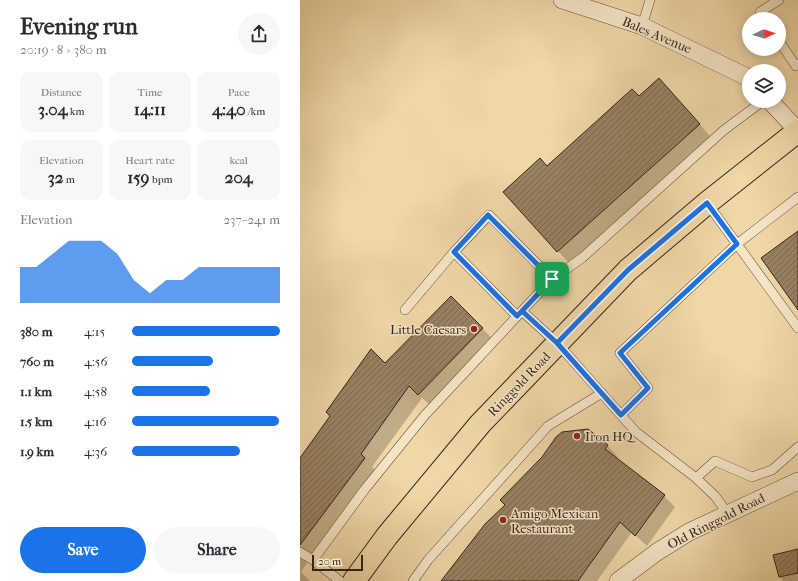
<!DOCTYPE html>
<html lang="en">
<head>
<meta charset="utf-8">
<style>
  body { margin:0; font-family:"IM FELL French Canon",serif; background:#f7f7f7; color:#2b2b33; height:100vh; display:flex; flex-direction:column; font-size:15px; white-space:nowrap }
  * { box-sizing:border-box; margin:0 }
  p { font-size:13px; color:#7c7c81 }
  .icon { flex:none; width:22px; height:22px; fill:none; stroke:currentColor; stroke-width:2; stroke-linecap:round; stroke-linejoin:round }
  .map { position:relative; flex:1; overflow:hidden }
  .drawer { display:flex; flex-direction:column; background:#fff; width:300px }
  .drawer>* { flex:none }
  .needle { width:26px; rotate:86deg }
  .buttons { position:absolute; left:442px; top:12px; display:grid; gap:8px }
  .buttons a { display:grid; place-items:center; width:44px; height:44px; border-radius:50%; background:#fff; box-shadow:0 2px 10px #0003; font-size:20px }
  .scale { position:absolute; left:12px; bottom:10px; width:51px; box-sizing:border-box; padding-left:4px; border:2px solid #36251b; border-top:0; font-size:11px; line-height:14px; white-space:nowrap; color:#36251b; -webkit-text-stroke:3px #f5e5c6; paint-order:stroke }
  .pin { position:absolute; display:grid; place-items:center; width:34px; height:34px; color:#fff; margin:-17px; border-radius:8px; box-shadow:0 2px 6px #0006 }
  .round { display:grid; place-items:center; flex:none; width:42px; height:42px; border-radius:21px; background:#f7f7f7 }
  .summary { display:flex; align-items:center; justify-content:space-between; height:68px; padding:0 20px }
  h1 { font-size:22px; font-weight:800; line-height:30px }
  .metrics { display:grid; grid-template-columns:repeat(3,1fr); gap:6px; height:68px; padding:4px 20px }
  .metrics div { display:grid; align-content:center; border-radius:10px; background:#f7f7f7; text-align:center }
  .metrics b { font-size:17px; font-weight:800 }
  .metrics small { font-size:11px; font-weight:400 }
  .metrics p { font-size:11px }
  .chart { height:112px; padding:8px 20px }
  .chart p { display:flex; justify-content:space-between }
  .chart svg { width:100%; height:72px; margin-top:4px; fill:#1a73e8; opacity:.7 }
  .cta { display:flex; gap:8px; margin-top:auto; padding:8px 20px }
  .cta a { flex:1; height:46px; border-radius:24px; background:#1a73e8; color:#fff; font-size:16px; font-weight:800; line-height:46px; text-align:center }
  .cta a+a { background:#f7f7f7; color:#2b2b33 }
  ul { padding:0 20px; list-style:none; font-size:13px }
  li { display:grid; grid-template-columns:64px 48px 1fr; align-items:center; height:30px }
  li i { height:10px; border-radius:5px; background:#1a73e8 }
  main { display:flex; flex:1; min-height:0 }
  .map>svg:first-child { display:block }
  .shadow { fill:#0003 }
  .building { fill:url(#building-hatch); stroke:#36251b }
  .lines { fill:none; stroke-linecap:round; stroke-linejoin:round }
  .service-casing { stroke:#64523e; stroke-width:10 }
  .minor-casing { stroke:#64523e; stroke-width:18 }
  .primary-casing { stroke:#36251b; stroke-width:24 }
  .service { stroke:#f5e5c6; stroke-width:9 }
  .minor { stroke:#f5e5c6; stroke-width:17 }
  .primary { stroke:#f0d7a8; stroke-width:22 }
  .route-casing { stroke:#fff; stroke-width:8 }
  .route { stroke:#1a73e8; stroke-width:5 }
  .poi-dot { fill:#8f2418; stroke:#f5e5c6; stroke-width:1.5 }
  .labels { text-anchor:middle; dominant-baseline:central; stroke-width:3; stroke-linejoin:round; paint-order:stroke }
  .street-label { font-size:13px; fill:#36251b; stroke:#f5e5c6 }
  .poi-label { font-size:13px; fill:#36251b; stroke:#f5e5c6; text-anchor:start }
</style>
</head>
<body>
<main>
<section class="drawer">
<div class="summary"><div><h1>Evening run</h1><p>20:19 · 8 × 380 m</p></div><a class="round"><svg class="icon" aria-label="share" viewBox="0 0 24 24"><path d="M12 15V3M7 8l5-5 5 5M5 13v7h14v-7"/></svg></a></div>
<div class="metrics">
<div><p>Distance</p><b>3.04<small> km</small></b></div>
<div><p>Time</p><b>14:11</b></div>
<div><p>Pace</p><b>4:40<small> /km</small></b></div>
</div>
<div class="metrics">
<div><p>Elevation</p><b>32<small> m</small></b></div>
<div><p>Heart rate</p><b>159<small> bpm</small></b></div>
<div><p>kcal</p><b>204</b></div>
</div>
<div class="chart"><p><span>Elevation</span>237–241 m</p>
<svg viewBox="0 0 160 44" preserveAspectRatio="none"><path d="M0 44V22L10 22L20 14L30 6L40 6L50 6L60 14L70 30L80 38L90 30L100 30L110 22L120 22L130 22L140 22L150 22L160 22V44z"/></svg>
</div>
<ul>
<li><b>380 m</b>4:15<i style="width:100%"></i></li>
<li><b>760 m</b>4:56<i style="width:55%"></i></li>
<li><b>1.1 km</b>4:58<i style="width:53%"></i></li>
<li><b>1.5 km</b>4:16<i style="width:99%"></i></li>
<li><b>1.9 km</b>4:36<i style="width:73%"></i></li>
</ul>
<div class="cta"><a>Save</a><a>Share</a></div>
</section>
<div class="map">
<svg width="498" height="581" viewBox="0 0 498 581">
  <defs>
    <pattern id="building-hatch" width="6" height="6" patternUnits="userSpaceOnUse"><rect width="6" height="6" fill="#978264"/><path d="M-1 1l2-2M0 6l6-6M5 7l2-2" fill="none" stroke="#7c6a52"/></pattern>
  </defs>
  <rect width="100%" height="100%" fill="#f0d7a8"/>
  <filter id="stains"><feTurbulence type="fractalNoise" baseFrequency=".005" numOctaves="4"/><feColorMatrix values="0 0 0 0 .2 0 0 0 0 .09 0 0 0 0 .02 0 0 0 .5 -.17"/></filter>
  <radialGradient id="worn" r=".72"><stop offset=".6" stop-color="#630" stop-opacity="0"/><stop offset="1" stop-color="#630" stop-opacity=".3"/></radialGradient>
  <path class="shadow" d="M370,91l40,45 -141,127 -65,-71 43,-25z
    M151,298l44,43 -64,65 -9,-8 -50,69 4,4 -69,90 -1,4 -5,7 9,9h-10v-121l85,-96z
    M307,445l11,12 -1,2 47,37 11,11 -28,39 -15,-14 -35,49h-155z
    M498,550v31h-14l-4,-4 -5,-22z"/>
  <path class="building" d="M359,78l41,46 -143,128 -54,-60 37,-34 7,8 85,-77 7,7z
    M498,231v79l-37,-52z
    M151,296l32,32 -65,67 -9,-9 -48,68 4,4 -65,87v-87l30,-42 -4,-4 45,-63 14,14z
    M288,429l20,16 -3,4 60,46 -30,41 -15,-14 -42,59h-137l44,-57 20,-19 -5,-5 42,-43 14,-20 6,-5z
    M498,549v24l-19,4 -6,-22z"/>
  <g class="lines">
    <defs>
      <path id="service" d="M464,19l-4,-7 19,-12
        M342,26l8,-26
        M479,41l17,25 2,-2
        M407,203l91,125
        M252,279l30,-21 142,-128 39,-29
        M105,310l49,-58
        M217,316l-63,-64 35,-37 63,64 -30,32
        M321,415l27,-27 -28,-35 117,-109 61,-47
        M396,478l19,-17 37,16 20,-7 26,-23
        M0,552l13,8
        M40,581l-27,-21 52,-71 60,-74 97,-104 35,32 79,89 60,46 19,18 13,18
        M113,581l15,-21 120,-134 54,-33"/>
      <path id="minor" d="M262,0l80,26 107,52
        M470,101l28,30
        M318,581l39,-29 32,-20 109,-51"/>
      <path id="primary" d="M54,581l33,-45 93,-112 148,-154 79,-67 91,-72"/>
    </defs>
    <use href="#service" class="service-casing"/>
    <use href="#minor" class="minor-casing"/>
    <use href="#primary" class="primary-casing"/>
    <use href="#service" class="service"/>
    <use href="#minor" class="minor"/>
    <use href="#primary" class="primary"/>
  </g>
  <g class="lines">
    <defs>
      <path id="route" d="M252,279l-64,-64 -34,37 63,64 5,-5 35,32 64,72 27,-27 -28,-35 117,-109 -30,-41 -79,67 -71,73 -35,-32 30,-32"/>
    </defs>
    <use href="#route" class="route-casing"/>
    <use href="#route" class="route"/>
  </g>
  <g class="poi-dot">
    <circle cx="174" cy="329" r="4"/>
    <circle cx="277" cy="436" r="4"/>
    <circle cx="203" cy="520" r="4"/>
  </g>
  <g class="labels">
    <g class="street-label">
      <text transform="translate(357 35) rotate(23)">Bales Avenue</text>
      <text transform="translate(219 384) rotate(-46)">Ringgold Road</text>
      <text transform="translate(416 521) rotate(-27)">Old Ringgold Road</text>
    </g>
    <g class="poi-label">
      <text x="166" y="329" text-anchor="end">Little Caesars</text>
      <text x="285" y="436">Iron HQ</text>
      <text x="211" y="513">Amigo Mexican<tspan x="211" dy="15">Restaurant</tspan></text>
    </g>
  </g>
  <rect width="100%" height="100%" filter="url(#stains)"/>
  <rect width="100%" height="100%" fill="url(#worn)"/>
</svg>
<div class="buttons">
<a><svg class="needle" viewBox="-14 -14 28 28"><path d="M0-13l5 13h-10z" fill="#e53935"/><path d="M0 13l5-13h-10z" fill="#7c7c81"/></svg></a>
<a><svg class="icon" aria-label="layers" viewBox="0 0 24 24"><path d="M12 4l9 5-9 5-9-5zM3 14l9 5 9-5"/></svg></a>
</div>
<div class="scale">20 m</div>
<div class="pin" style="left:252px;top:279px;background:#1e9e55"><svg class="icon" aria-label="arrive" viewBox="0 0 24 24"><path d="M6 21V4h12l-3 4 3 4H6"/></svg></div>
</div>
</main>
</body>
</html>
